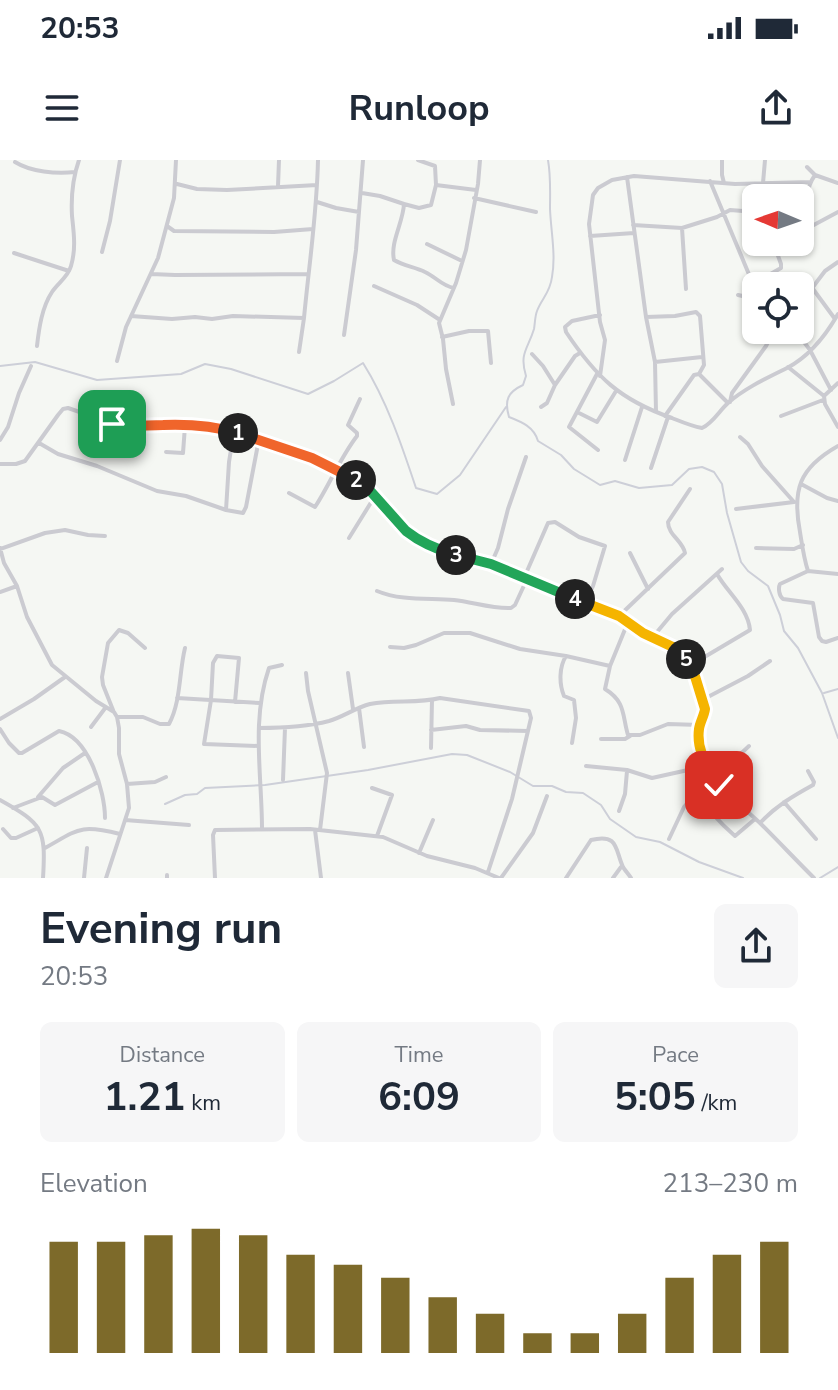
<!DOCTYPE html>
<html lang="en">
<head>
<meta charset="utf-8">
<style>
  body { margin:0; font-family:"Nunito Sans",sans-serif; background:#f6f6f7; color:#1f2937; height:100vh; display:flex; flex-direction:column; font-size:30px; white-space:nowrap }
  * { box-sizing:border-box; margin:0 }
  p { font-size:26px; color:#747a83 }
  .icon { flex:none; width:44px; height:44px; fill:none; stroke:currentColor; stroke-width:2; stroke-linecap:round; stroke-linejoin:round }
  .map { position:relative; height:718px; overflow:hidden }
  .drawer { display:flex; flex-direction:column; background:#fff; flex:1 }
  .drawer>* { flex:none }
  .needle { width:52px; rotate:272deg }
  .controls { position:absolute; left:742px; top:24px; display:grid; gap:16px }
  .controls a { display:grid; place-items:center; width:72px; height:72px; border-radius:12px; background:#fff; box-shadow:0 2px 6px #0004; font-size:40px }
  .pin { position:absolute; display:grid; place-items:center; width:68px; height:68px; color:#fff; margin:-34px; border-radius:16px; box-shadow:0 4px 12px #0006 }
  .km { position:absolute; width:40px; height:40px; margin:-20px; border-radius:50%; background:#222; color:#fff; font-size:22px; line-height:40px; text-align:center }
  .round { display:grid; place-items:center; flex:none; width:84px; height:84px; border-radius:12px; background:#f6f6f7 }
  .overview { display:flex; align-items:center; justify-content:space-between; height:136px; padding:0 40px }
  h1 { font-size:44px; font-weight:700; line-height:60px }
  .figures { display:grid; grid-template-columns:repeat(3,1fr); gap:12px; height:136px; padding:8px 40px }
  .figures div { display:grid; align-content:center; border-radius:12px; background:#f6f6f7; text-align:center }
  .figures b { font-size:40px; font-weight:700 }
  .figures small { font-size:22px; font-weight:400 }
  .figures p { font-size:22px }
  .chart { height:224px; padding:16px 40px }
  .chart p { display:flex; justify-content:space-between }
  .chart svg { width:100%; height:144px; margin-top:8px; stroke:#7d6a2a; stroke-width:6 }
  .status { display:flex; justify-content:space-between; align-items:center; height:56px; padding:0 40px; background:#fff; direction:ltr }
  .status svg { height:22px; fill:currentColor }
  header { display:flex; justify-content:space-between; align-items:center; height:104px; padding:0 40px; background:#fff; font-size:36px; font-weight:700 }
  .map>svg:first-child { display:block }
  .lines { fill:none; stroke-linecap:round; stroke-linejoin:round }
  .stream { stroke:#cdcfd8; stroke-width:2 }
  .minor { stroke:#cbcbd1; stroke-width:4 }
  .split-1-casing { stroke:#fff; stroke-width:16 }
  .split-2-casing { stroke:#fff; stroke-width:16 }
  .split-3-casing { stroke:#fff; stroke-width:16 }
  .split-4-casing { stroke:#fff; stroke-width:16 }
  .split-5-casing { stroke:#fff; stroke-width:16 }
  .split-6-casing { stroke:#fff; stroke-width:16 }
  .split-1 { stroke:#f0652b; stroke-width:10 }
  .split-2 { stroke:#f0652b; stroke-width:10 }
  .split-3 { stroke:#22a559; stroke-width:10 }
  .split-4 { stroke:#22a559; stroke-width:10 }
  .split-5 { stroke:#f5b400; stroke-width:10 }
  .split-6 { stroke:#f5b400; stroke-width:10 }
</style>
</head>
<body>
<div class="status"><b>20:53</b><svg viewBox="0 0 49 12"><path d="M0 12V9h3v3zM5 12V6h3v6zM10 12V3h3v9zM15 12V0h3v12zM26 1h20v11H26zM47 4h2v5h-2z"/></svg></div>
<header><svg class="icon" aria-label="menu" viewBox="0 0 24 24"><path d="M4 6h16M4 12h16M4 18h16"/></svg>Runloop<svg class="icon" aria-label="share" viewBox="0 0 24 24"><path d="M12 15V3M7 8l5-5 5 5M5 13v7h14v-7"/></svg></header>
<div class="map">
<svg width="838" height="718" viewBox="0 0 838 718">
  <rect width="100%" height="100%" fill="#f5f7f3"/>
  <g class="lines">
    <path class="stream" d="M548,0c3,17 2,32 2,49 1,23 6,46 2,68 -2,16 -10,21 -15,34 -2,5 -2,12 -3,18 -6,20 -15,24 -8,47l-3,9c-15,7 -19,15 -14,32 13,5 25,10 29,24l23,14 13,14 26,16 15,-4 24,7 33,-3 17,-16 13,-2 12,5 8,12 5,29 14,49 7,9 20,15 12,29 4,16 14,17 24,45 16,45
      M0,206l35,-4 62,18 84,-6 24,-10 26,5 77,25 26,-13 29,-18c24,38 39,83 53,125l21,6 23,-19 46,-68
      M824,533l14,-4
      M165,644l20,-9 12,-1 8,-6 60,-3 103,-15 84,-16 15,1 43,17 23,14h19l14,6 17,1 18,12 9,14 26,18 24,5 39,20 44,16
      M820,718l18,-11"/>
    <path class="minor" d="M418,0l17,6 1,19
      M722,0v15l2,8
      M15,2c16,10 41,12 60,10
      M815,15l23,8
      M627,17l19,140 9,45
      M710,21l43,103
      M763,23l2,-23
      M177,24l20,5 30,1 90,-5
      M278,26l1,-26
      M362,33l18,3 24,8
      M474,38l62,14
      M317,42l19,6 23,4
      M633,65l49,3 35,-11 13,-7 26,2
      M167,66l7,5 100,1 39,-3
      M810,67l28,-15
      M682,68l4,61
      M800,73l9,-5 2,-3c-3,-19 -8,-33 4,-50l-8,-8
      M590,76l44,-3
      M427,84l35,17
      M102,92l8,-31 10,-61
      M14,93l55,18
      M151,114l24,1 133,-1
      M374,126l43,19 23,15
      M454,128c-12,-2 -18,-11 -29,-16 -10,-5 -21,-6 -31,-12 -4,-18 9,-37 10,-56l15,4 12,-3 5,-20 40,5
      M756,129l-3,-5 28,-16v-4l-8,-22
      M813,129l22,30
      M738,135l18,4
      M800,144l25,-33 13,-9
      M600,155l-28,6 -7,6 1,5c30,45 54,68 106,86 10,4 19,8 30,10 11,-5 17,-17 26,-25 17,-15 39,-25 59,-35 21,-11 39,-33 51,-54
      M131,156l41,3 23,-2 17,2 21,-3 71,2c5,-53 13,-105 14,-158
      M646,157l29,-1 21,-4 4,4 4,49 -5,9 -5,1 -29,41
      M753,160l3,-9
      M795,170l15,20 21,40
      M344,175l12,-85 7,-90
      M442,177l27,-6h19l3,32
      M37,186c2,-18 5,-39 15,-54 6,-9 16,-15 19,-26 5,-17 3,-32 1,-50 -1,-18 1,-39 7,-56
      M299,192l5,-34
      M532,194l11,12 12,19
      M117,201l9,-34 32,-69 16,-60 2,-38
      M788,207l36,29 1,8 13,23
      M597,214l-28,53 29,23
      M699,214l29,29
      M600,216l5,-36 -5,-18 -11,-98 4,-29 5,-7 14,-8 22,-4 101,8 75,-2
      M824,236l14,-13
      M730,242l2,-9 34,-47 8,-16
      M453,244l-7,-35 -3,-30 -4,-16 17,-40 10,-33 12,-66 2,-24
      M541,247l6,-4 8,-18 20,-29 5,-3
      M577,252l20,10 19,-31
      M656,252l-1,-50 47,-5
      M781,256l42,-16
      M740,277l8,7 14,22 32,36
      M0,280l8,-13 11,-34 12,-27
      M39,283l19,11 39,12 60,25 29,5 40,14 17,3 3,-6 13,-68
      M166,292l17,1 2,-27
      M625,300l17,-53
      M0,304h16l9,-3 33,-46 5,-6 5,-1 52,18h74l40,5 78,27 53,27 41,46 22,13 20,9 43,11 121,49c13,6 21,14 33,21 9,6 20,8 29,13 21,12 26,41 31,62 -2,13 -8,23 -6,37 6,35 38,55 62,78 18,18 35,36 53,54
      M651,308l17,-51
      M801,324l26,14 11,3
      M289,333l26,14c15,-23 25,-49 42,-71v-3l-9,-8 12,-26
      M736,349l58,-7
      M226,350l3,-48 5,-31
      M349,378l26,-42
      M0,388l4,15 13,23 10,31 25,48 44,36 18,11 3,5 2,11v26l8,30 2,24 -23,70
      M756,388l38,1 9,-4
      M0,389l45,-16 20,-3 23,5 17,1
      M630,393l18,36
      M491,404l7,-16 10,-39 18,-52
      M808,411c-4,-12 -6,-26 -8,-39 -8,-42 -1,-64 38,-86
      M838,414l-30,-3 -28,13c-2,4 -1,12 3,15l30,4 6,34 3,4 4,1 12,-4
      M524,418l24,-55 7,-1 24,15 26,9 -12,40 -8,17
      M377,431c24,10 51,7 77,9 19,2 38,9 57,8l4,-3 12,-26
      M0,432l17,-6
      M619,456l66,-63c-2,-12 -17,-18 -17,-31l22,-33
      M628,462l-18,44 -5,23c21,13 17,26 23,46h12l28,-11 32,1
      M652,478l20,-24 50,-45
      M390,487l14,1 12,-3 28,-12h26l50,16 46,7 44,10
      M566,496c-7,11 -7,28 -2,40l10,4 2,18 -4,25
      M691,505l59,-35c-2,-22 -23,-38 -33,-56
      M306,513l2,18 19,82 -7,57
      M348,513l5,36
      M177,538l83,5
      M702,540l46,-24 22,-15
      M235,542l4,-44 -22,-2 -4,7 -2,37 -7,44 54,2
      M359,548l5,39
      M113,550l-10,-25 -1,-8 6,-34 11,-13 9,3 17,15
      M117,557h26l17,7h9c12,-22 10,-52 16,-76
      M0,559l34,-20 31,-22
      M91,567l15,-20
      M259,568c23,0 47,-1 70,-7 14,-4 26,-13 41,-17 24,-5 47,0 70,-6l89,13 2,7 -19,81 -24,73
      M0,569l9,14 10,10h3l37,-22c30,6 46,61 46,87
      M431,570l35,-4 14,4 48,1
      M601,579h24l5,-3
      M431,588l1,-48
      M586,606l41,4 25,8 54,-12
      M283,620l2,-52
      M127,624l28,-2 11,-5
      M372,628l20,7 -15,41
      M697,632c10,17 23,31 38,44l20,-17
      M38,637l25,-29 22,-15
      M0,640c43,24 46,29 43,78
      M784,642l32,37
      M13,648l29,-11 13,8 43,-23
      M619,651l6,-17 2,-23
      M125,660l64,5
      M760,663c16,-17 33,-27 53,-38l1,-3 -6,-11
      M3,669l8,9h5l22,-10
      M262,669c0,-54 -11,-109 7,-161l13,-3
      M315,670l6,48
      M669,679l15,-32 15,-17 17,-13 33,-31
      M45,688c34,-19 35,-24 75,-14
      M419,693l14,-33
      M84,718l3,-30
      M167,718v-3
      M215,718l-2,-43 2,-5 95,-1 73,8 44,19 48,12 24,10
      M501,718l32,-45 14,-37
      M566,718l25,-38c28,-7 24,10 32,27 1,2 7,9 8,11
      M613,718l8,-11"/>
  </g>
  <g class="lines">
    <defs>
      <path id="split-1" d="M112,264c17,4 33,1 51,1 25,-1 51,1 75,8"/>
      <path id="split-2" d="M238,273l74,25 44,22"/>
      <path id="split-3" d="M356,320l9,5 41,46c14,11 32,19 50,24"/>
      <path id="split-4" d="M456,395l35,9 84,35"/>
      <path id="split-5" d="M575,439l44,17 24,17 32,15 11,11"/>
      <path id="split-6" d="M686,499l8,14 11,36c-1,7 -5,13 -6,20 -3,23 9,37 20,56"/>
    </defs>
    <use href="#split-1" class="split-1-casing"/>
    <use href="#split-2" class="split-2-casing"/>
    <use href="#split-3" class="split-3-casing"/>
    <use href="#split-4" class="split-4-casing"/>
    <use href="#split-5" class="split-5-casing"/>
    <use href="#split-6" class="split-6-casing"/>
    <use href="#split-1" class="split-1"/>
    <use href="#split-2" class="split-2"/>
    <use href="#split-3" class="split-3"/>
    <use href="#split-4" class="split-4"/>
    <use href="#split-5" class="split-5"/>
    <use href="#split-6" class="split-6"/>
  </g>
</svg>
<div class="controls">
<a><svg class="needle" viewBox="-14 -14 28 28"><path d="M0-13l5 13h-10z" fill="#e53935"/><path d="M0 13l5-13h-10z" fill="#747a83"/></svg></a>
<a><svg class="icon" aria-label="locate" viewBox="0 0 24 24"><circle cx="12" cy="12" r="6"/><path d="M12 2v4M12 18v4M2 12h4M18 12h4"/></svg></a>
</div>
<div class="pin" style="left:112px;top:264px;background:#1e9e55"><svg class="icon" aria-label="arrive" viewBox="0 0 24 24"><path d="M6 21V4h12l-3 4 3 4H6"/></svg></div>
<div class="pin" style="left:719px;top:625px;background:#d93025"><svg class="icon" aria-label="check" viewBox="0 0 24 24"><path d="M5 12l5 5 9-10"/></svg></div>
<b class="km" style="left:238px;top:273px">1</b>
<b class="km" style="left:356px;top:320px">2</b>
<b class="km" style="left:456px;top:395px">3</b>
<b class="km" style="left:575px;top:439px">4</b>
<b class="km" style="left:686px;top:499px">5</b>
</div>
<section class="drawer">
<div class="overview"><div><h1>Evening run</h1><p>20:53</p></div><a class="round"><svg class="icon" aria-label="share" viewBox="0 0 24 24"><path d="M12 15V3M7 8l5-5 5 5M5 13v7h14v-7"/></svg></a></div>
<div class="figures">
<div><p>Distance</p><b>1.21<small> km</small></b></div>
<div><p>Time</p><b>6:09</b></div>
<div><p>Pace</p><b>5:05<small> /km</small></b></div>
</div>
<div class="chart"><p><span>Elevation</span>213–230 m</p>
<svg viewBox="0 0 160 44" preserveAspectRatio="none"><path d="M5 44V10M15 44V10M25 44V8M35 44V6M45 44V8M55 44V14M65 44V17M75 44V21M85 44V27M95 44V32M105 44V38M115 44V38M125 44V32M135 44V21M145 44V14M155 44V10"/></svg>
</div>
</section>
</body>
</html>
